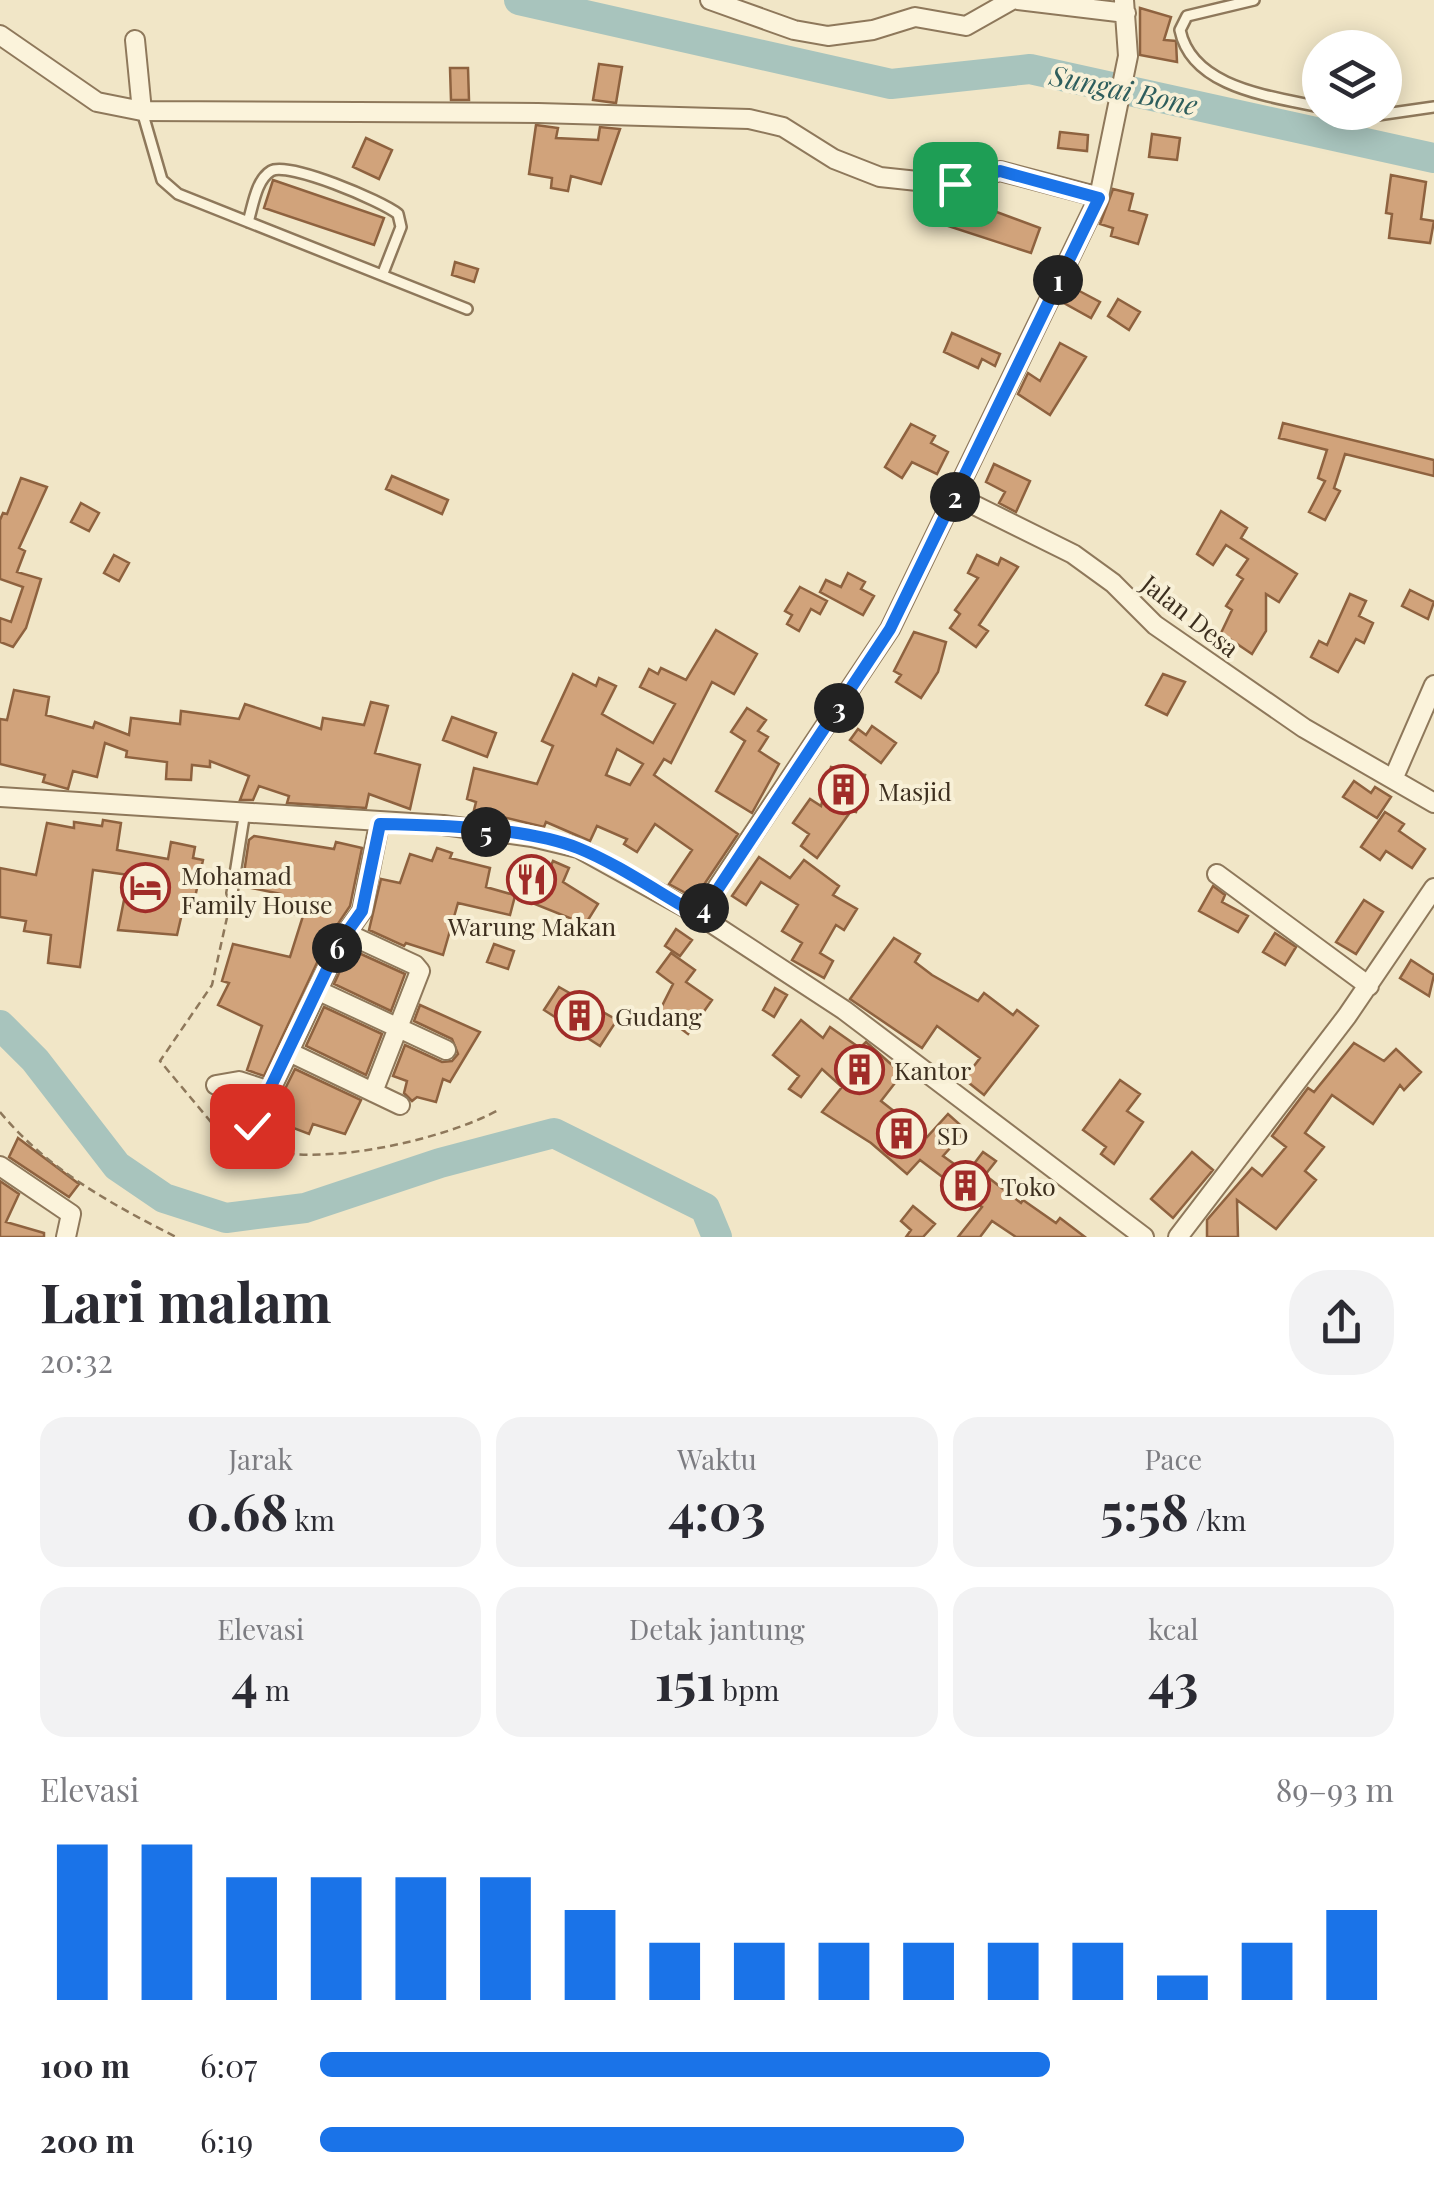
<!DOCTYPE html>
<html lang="id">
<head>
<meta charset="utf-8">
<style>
  body { margin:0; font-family:"Playfair Display",serif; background:#f2f2f3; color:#2b2b33; height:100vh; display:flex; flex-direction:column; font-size:38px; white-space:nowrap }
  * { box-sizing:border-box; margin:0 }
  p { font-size:32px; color:#7c7c81 }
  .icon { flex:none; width:55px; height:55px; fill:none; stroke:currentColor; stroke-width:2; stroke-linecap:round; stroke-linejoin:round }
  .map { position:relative; height:1237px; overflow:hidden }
  .drawer { display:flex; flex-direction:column; background:#fff; flex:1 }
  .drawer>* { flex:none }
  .tools { position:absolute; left:1302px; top:30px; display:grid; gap:20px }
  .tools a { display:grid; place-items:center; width:100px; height:100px; border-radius:50%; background:#fff; box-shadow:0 5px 25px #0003; font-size:50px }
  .pin { position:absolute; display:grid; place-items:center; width:85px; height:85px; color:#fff; margin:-42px; border-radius:20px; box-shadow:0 5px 15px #0006 }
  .km { position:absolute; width:50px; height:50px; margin:-25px; border-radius:50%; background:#222; color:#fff; font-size:28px; line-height:50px; text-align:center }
  .round { display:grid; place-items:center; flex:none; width:105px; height:105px; border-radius:40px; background:#f2f2f3 }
  .summary { display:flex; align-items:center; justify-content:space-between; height:170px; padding:0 40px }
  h1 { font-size:55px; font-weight:700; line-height:75px }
  .stats { display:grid; grid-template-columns:repeat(3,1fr); gap:15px; height:170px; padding:10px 40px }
  .stats div { display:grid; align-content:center; border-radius:25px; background:#f2f2f3; text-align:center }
  .stats b { font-size:50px; font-weight:700 }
  .stats small { font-size:28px; font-weight:400 }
  .stats p { font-size:28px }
  .chart { height:280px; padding:20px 40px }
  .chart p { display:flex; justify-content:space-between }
  .chart svg { width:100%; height:180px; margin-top:10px; stroke:#1a73e8; stroke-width:6 }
  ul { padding:0 40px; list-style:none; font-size:32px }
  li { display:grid; grid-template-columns:160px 120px 1fr; align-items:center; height:75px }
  li i { height:25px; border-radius:12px; background:#1a73e8 }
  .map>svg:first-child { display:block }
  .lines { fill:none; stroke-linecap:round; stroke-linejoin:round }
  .river { stroke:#a8c4bd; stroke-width:30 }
  .building { fill:#d1a37b; stroke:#8e623f; stroke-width:2.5; fill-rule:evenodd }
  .lane-casing { stroke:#8e785b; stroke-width:14 }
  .street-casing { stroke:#8e785b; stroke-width:22 }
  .path { stroke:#8e785b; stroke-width:2.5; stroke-dasharray:8 5; stroke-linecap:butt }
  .lane { stroke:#fbf3db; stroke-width:9 }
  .street { stroke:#fbf3db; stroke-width:18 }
  .route-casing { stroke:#fff; stroke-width:20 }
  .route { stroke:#1a73e8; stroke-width:12 }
  .labels { text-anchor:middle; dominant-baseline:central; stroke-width:8; stroke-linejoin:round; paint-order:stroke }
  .street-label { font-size:25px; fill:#3d2f1f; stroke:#f8f0d7 }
  .poi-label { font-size:25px; fill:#3d2f1f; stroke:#f8f0d7; text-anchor:start }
  .water-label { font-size:28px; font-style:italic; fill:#2e5e5d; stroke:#f8f0d7 }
</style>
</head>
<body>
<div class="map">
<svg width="1434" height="1237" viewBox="0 0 1434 1237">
  <rect width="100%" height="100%" fill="#f1e6c7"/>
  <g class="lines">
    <path class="river" d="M519,0l372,84 139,-15 404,89
      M0,1025l35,35 82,106 47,32 62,20 79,-10 135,-45 114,-30 151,75 12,29"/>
  </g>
  <path class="building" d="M1140,8l31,9 -7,23 12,1 1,21 -37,-7z
    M599,64l23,3 -6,36 -23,-3z
    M450,68h18l1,32h-18z
    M536,125l22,3 -2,10 42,2 2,-13 20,2 -19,55 -30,-8 -3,15 -17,-3 1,-10 -23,-4z
    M1060,132l28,3 -1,16 -29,-3z
    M1152,134l28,4 -3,22 -28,-3z
    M366,138l26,12 -13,29 -26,-12z
    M1391,175l35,7 -5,37 13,2 -4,22 -41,-5 3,-24 -6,-1z
    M273,180l111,38 -10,27 -110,-37z
    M1113,189l20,5 -4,16 18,5 -9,29 -27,-8 2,-8 -13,-4z
    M956,197l84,31 -9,25 -86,-28z
    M455,262l23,7 -4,13 -22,-7z
    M1070,286l30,16 -9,16 -29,-16z
    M1118,299l22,13 -11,18 -21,-14z
    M952,333l48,21 -5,12 -13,-7 -4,9 -34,-16z
    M1060,343l26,14 -36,58 -32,-21 10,-21 12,8z
    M1283,423l151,37v16l-89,-22 -11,34 6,3 -15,29 -16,-8 16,-31 -7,-3 9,-28 -48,-12z
    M911,424l24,12 -4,7 17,9 -11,22 -25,-12 -10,16 -17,-11z
    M994,464l36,17 -14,31 -17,-9 6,-11 -19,-10z
    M392,476l56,24 -6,14 -56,-25z
    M21,478l26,9 -28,61 6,3 -8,21 24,7 -15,49 -13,19 -13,-5v-24l11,4 12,-35 -23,-8v-59l3,-7 4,1z
    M81,503l18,10 -10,18 -18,-9z
    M1221,511l26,17 -6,10 56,36 -18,28 -13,-8v37l-14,23 -31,-21 11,-23 -6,-4 17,-27 -6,-4 11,-16 -22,-14 -13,20 -16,-11z
    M114,555l15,8 -10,18 -15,-8z
    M977,555l21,10 3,-7 17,9 -39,58 9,6 -12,16 -26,-19 10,-14 -5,-4 23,-32 -10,-5z
    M848,573l17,9 -4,7 13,7 -11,19 -43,-23 6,-12 15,7z
    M800,587l27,14 -7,13 -9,-5 -12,22 -12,-7 5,-9 -7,-4z
    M1410,590l24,12 -6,17 -26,-13z
    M1350,594l16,7 -7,15 14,7 -9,20 -8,-4 -18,33 -27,-15 8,-16 8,4z
    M716,630l41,24 -23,40 -22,-12 -41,81 -7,-4 -10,16 84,59 -43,64 -26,-14 23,-34 -37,-26 -18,28 -13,-8 3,-5 -30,-13 -7,15 -44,-19 -2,5 -70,-17 2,-8 -9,-3 7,-31 63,16 16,-38 -11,-5 31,-67 23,12 3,-8 17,8 -14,28 51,29 22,-39 -35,-17 9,-18 9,5 3,-6 25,12zM617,749l26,15 -13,21 -24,-10z
    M914,632l32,10 -8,30 -17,26 -25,-16 5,-7 -7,-4z
    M1163,674l22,8 -18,33 -21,-10z
    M14,690l35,7 -3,18 47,13 2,-6 34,13 2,-17 49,6 1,-13 58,8 6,-15 76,25 2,-11 41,7 7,-23 17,4 -13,47 45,12 -10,44 -41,-15 -3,14 -79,-5 2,-7 -30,-10 -6,14h-13l9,-24 -39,-15v6l-18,-2 -1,15 -25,-1 1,-17 -41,-5 1,-6 -22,-8 -8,34 -24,-6 -5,18 -25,-7 2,-7 -45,-11v-45l7,1z
    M747,708l19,12 -8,11 10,6 -9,14 20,13 -27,49 -36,-22 29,-50 -14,-9z
    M452,717l44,16 -9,24 -44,-17z
    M872,726l24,17 -15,20 -31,-23 8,-11 8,6z
    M831,767l34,8 -9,37 -5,-1 -34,47 -16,-12 8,-12 -16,-11 17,-24 11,7z
    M1354,781l17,12 4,-6 16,10 -14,21 -34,-21z
    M1385,812l19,12 -5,7 26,18 -13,19 -26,-17 -6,9 -19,-13z
    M103,820l18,3 -4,27 51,9 3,-17 24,5 -2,11 10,2 -10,47 -9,-2 -7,30 -59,-5 11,-55 -36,-5 -13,97 -32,-4 3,-28 -27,-4 2,-10 -26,-4v-49l36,7 11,-52 27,5v-6l28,4z
    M254,836l80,13 2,-7 26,6 -12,58 -21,31 -65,139 -17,-6 15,-44 -44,-21 11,-22 -7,-2 11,-37 57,13 13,-41 -25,-4 3,-18 -39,-8 7,-46z
    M437,848l15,5 -2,5 40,10 -4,19 28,8 14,-36 22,9 3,-7 16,7 -6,14 35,22 -20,32 -14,-8 6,-10 -55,-22 -5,19 -52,-12 -15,52 -37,-12 -2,3 -35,-16 12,-51 19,4 10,-29 22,7z
    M759,857l31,21 14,-18 35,26 -6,9 24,14 -13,21 -8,-5 -16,28 13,8 -9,17 -32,-18 10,-17 -20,-12 16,-26 -37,-23 -15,23 -14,-9z
    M1213,886l12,9 -3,7 26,14 -10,16 -39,-21z
    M1364,900l19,12 -27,42 -20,-12z
    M676,929l16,11 -12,16 -15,-10z
    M1275,933l21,14 -11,18 -22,-13z
    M894,938l26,16 -5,8 17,13 46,26 6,-8 29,22 4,-5 21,16 -54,69 -20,-16 16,-21 -43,-32 -15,22 -72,-49z
    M494,944l20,7 -6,18 -21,-7z
    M350,949l55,25 -14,37 -57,-27z
    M671,953l24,17 -9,12 26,18 -24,34 -29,-22 14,-28 -16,-12z
    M1411,960l23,15 -5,21 -29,-18z
    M559,987l58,33 -17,26 -56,-36z
    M775,988l12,7 -13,22 -11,-7z
    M420,1005l60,27 -30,50 -7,-3 -7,23 -19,-5 -5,4 -8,-8 3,-12 -14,-5 12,-31 37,17 10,-1 6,-7 -6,-15 -38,-18z
    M324,1007l58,27 -16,41 -60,-29z
    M801,1020l22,18 7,-11 30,21 6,-6 7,6 29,26 -21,27 46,36 21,-23 18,16 -23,26 24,17 16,-21 13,9 -11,14 36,28 2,-3 33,23 4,-5 25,19h-69l-24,-16 -12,16h-22l24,-30 -62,-47 -13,14 -36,-31 -49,-31 20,-25 -20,-18 -21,28 -12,-8 10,-13 -26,-21z
    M1354,1043l30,18 12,-12 25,23 -17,18 -4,-5 -27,39 -41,-29 -27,38 19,14 -19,24 11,9 -40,49 -39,-29 1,37h-31v-17l45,-52 10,8 24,-29 -14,-11 36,-48 6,4z
    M295,1069l66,31 -16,34 -32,-10 -4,10 -39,-15z
    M1120,1080l20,14 -13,17 16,11 -29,42 -13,-10 5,-7 -23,-17z
    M234,1095l18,3 -9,18 -12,-1z
    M18,1138l61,46 -10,13 -60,-40z
    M1192,1152l21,18 -40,48 -22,-19z
    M0,1181l19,13 -13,28 38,11v4h-44z
    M913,1206l22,18 -12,13h-17l5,-7 -10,-9z"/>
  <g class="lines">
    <defs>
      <path id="lane" d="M1254,0l-67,16 -7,14c12,58 90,66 140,77
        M142,111l20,69 16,14 289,115
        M1349,112l22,4 63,-9
        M248,222c5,-16 8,-42 23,-51 17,-10 111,30 127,43l3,13 -18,46
        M232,893l13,-82"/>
      <path id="street" d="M710,0l84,30 34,6 45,-6 42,-13 51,9 46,-26
        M1018,0l108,13
        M0,35l97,67 45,9 396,2 211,6 34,8 51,32 46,18 75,8 45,-14 99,26
        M135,40l7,71
        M956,496l117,58 40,29 42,42 149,103 130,75
        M1394,777l40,-92
        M0,797l443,28 89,12 46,11 121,67 145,95 300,227
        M379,824l-17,87 -22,31 -51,110 111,53
        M1217,874l152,112
        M699,915l191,-286 209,-432 29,-141 -4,-56
        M346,933l69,32 5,6 -47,121
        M319,991l127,59
        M216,1085l23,-4 31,10 19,-39
        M252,1126l18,-35
        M0,1166l71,48 -5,23
        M1178,1237l169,-221 87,-128"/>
    </defs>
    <use href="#lane" class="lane-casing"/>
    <use href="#street" class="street-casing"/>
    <path class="path" d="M230,904l-18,81 -52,76 56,67 26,13
      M0,1112c47,57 111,92 176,125
      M249,1144c57,28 197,-4 251,-35"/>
    <use href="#lane" class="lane"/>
    <use href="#street" class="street"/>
  </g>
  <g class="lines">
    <defs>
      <path id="route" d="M252,1126l88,-184 22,-31 18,-87c56,1 145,3 198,24 42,17 82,46 122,68l190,-287 209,-431 -99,-27 -45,13"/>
    </defs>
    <use href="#route" class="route-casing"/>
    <use href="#route" class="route"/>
  </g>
  <defs>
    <symbol id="building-ring" viewBox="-11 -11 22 22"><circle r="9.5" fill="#f8f0d7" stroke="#a02c28" stroke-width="1.5"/><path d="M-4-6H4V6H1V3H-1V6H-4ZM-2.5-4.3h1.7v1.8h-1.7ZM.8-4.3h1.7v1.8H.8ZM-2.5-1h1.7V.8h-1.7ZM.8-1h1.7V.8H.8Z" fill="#a02c28"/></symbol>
    <symbol id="restaurant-ring" viewBox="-11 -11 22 22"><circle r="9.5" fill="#f8f0d7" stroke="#a02c28" stroke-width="1.5"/><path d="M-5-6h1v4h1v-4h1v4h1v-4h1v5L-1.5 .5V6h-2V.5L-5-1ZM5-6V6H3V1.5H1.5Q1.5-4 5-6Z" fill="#a02c28"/></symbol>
    <symbol id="hotel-ring" viewBox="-11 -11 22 22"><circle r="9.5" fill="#f8f0d7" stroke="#a02c28" stroke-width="1.5"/><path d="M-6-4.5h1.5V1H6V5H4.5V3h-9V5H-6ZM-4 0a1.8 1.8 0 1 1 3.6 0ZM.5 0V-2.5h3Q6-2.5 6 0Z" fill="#a02c28"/></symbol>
  </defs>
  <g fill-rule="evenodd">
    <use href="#building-ring" x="816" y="762" width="55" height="55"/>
    <use href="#restaurant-ring" x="504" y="852" width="55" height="55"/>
    <use href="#hotel-ring" x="118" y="860" width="55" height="55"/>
    <use href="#building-ring" x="552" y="988" width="55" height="55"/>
    <use href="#building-ring" x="832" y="1042" width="55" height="55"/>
    <use href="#building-ring" x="874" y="1106" width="55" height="55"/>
    <use href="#building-ring" x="938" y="1158" width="55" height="55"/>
  </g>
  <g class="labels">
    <g class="street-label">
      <text transform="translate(1191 615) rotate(38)">Jalan Desa</text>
    </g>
    <g class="poi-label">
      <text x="878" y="790">Masjid</text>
      <text x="181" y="874">Mohamad<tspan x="181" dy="29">Family House</tspan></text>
      <text x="532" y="925" text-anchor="middle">Warung Makan</text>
      <text x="615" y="1015">Gudang</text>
      <text x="894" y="1069">Kantor</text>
      <text x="937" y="1134">SD</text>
      <text x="1001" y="1185">Toko</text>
    </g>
    <g class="water-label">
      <text transform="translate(1124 89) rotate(12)">Sungai Bone</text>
    </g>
  </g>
</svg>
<div class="tools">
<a><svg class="icon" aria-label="layers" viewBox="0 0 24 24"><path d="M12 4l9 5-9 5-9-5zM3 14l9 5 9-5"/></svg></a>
</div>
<div class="pin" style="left:955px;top:184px;background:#1e9e55"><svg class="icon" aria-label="arrive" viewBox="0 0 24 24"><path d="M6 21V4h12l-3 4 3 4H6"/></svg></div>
<div class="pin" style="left:252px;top:1126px;background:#d93025"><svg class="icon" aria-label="check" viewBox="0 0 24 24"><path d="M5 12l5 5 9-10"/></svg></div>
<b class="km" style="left:1058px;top:280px">1</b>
<b class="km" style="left:955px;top:497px">2</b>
<b class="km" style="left:839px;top:708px">3</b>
<b class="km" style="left:704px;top:908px">4</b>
<b class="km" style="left:486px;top:832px">5</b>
<b class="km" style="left:337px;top:948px">6</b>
</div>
<section class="drawer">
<div class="summary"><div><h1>Lari malam</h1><p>20:32</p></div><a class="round"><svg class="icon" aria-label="share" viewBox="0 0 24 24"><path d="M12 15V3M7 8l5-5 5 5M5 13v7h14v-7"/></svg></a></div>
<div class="stats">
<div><p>Jarak</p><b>0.68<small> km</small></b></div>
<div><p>Waktu</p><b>4:03</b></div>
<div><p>Pace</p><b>5:58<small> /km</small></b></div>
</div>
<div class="stats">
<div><p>Elevasi</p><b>4<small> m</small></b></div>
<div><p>Detak jantung</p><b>151<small> bpm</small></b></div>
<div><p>kcal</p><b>43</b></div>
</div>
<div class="chart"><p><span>Elevasi</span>89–93 m</p>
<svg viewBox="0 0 160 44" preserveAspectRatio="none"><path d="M5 44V6M15 44V6M25 44V14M35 44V14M45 44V14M55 44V14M65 44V22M75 44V30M85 44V30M95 44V30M105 44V30M115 44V30M125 44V30M135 44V38M145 44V30M155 44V22"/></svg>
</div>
<ul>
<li><b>100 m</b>6:07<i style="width:68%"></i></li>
<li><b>200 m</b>6:19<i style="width:60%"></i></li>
</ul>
</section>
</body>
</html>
